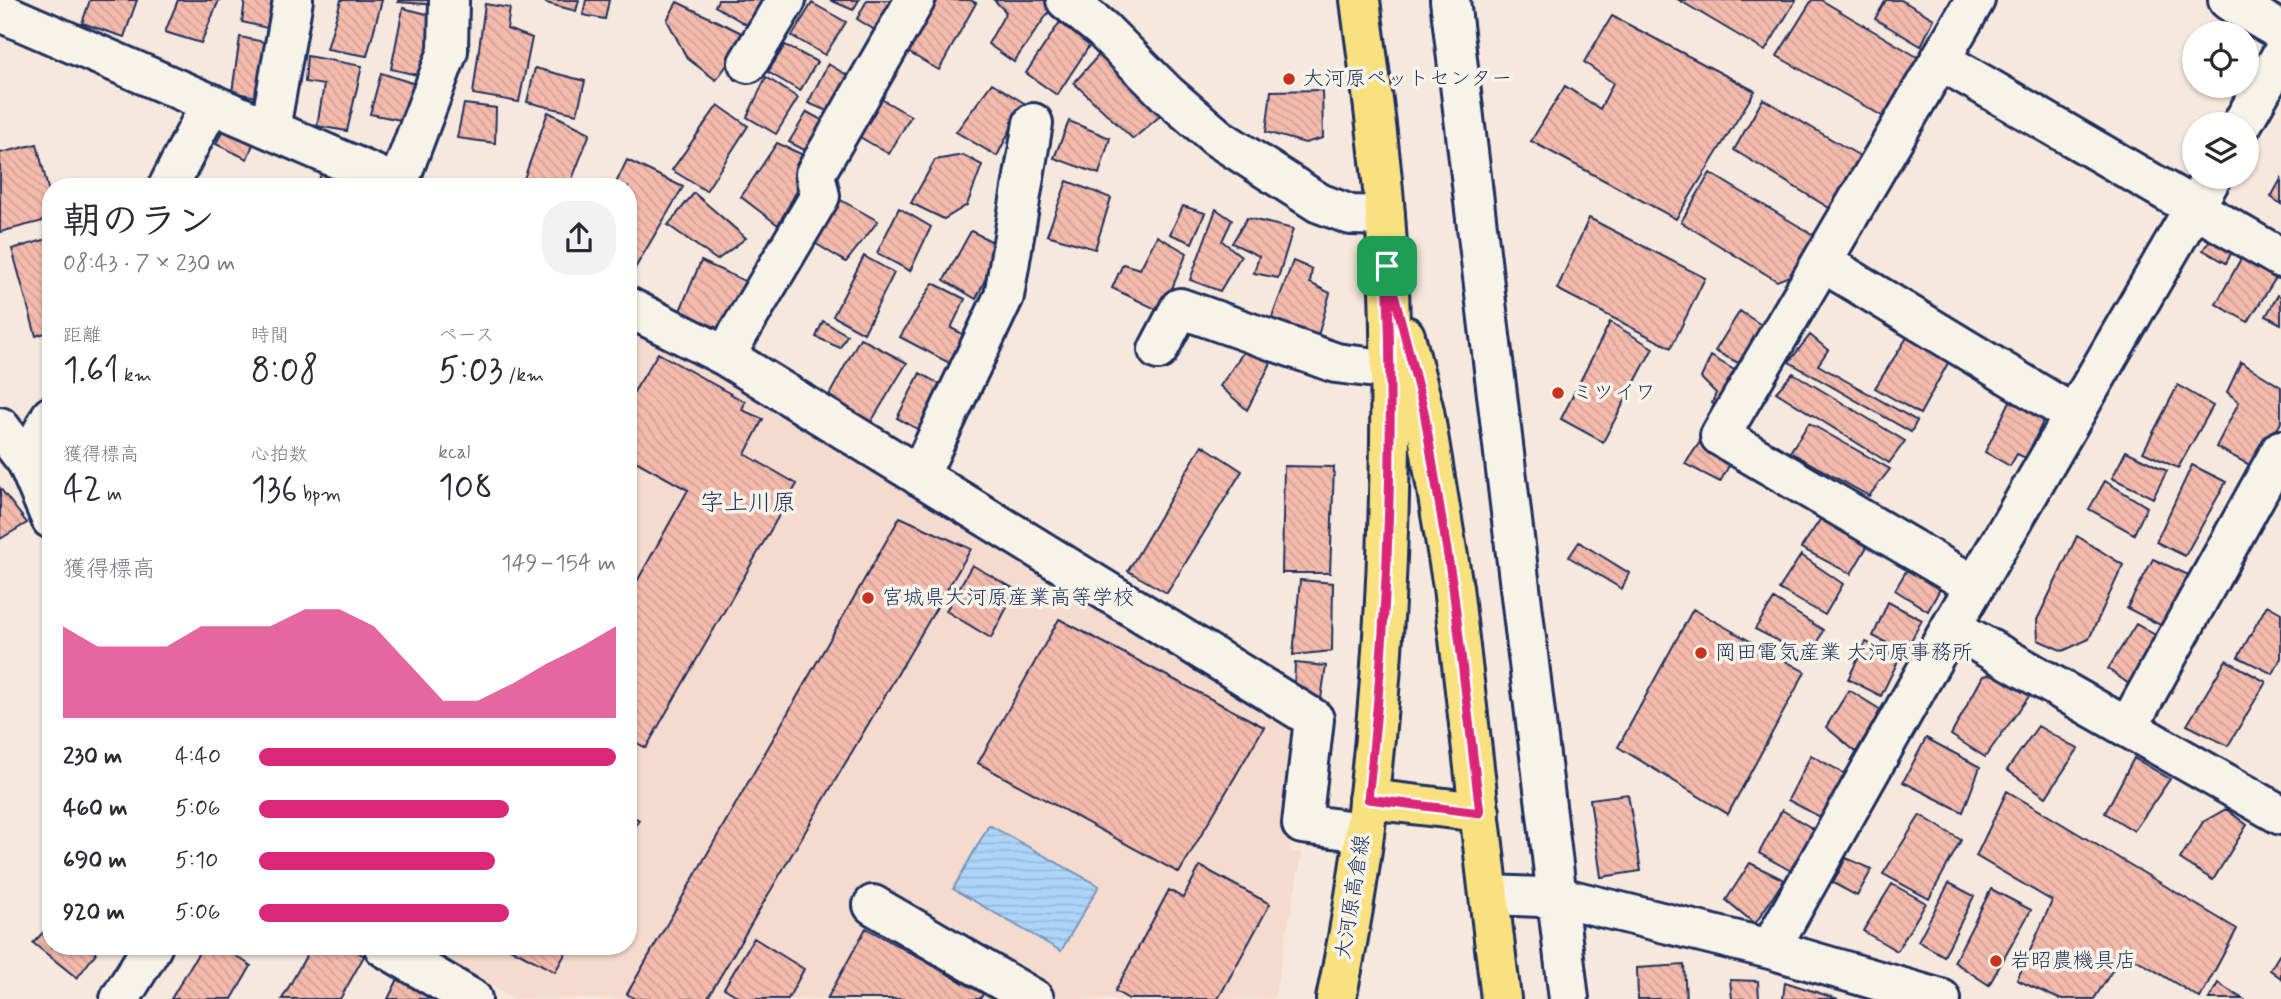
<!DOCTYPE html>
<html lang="ja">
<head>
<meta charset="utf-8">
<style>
  body { margin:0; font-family:Mynerve,"Klee One",sans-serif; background:#f2f2f3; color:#2b2b33; height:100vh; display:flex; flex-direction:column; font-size:26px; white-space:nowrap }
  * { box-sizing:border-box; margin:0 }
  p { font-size:23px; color:#7c7c81 }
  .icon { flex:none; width:38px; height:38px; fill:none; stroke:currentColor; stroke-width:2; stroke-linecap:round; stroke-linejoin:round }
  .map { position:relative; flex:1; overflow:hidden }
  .panel { position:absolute; left:42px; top:178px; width:595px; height:777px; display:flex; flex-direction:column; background:#fff; border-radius:28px; box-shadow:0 2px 5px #0004 }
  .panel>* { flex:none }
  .fabs { position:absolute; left:2182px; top:21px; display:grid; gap:14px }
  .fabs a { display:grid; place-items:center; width:77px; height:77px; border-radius:50%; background:#fff; box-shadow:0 2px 5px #0004; font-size:35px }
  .pin { position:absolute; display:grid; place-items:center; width:60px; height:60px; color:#fff; margin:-30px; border-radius:14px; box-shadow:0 4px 10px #0006 }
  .round { display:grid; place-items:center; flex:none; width:74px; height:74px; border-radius:28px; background:#f2f2f3 }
  .overview { display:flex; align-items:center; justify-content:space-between; height:119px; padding:0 21px }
  h1 { font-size:38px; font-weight:600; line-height:52px }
  .stats { display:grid; grid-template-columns:repeat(3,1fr); gap:10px; height:119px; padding:7px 21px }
  .stats div { display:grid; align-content:center }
  .stats b { font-size:35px; font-weight:600 }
  .stats small { font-size:19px; font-weight:400 }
  .stats p { font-size:19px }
  .chart { height:196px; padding:14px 21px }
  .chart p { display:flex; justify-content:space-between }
  .chart svg { width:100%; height:126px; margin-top:7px; fill:#db2777; opacity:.7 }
  ul { padding:0 21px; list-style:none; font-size:23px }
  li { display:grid; grid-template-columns:112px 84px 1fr; align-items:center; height:52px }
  li i { height:18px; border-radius:9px; background:#db2777 }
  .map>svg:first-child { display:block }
  .built { fill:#f5dace }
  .water { fill:url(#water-rules); stroke:#7393ba; stroke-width:2 }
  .building { fill:url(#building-back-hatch); stroke:#1b2f5e; stroke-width:2 }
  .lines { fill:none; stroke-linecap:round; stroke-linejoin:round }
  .minor-casing { stroke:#1b2f5e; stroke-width:44 }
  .major-casing { stroke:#1b2f5e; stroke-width:44 }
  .minor { stroke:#f7f3e8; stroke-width:38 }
  .major { stroke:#fae180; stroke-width:38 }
  .route-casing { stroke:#fff; stroke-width:14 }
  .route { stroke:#db2777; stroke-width:9 }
  .poi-dot { fill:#c8321e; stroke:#f7f3e8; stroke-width:2.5 }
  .labels { text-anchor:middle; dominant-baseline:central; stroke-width:7; stroke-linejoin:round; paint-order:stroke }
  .poi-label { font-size:21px; fill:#1b2f5e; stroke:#f7f3e8; text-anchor:start }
  .street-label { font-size:21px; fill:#1b2f5e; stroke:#f7f3e8 }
  .quarter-label { font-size:24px; fill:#1b2f5e; stroke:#f7f3e8 }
</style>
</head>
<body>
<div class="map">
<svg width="2281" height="999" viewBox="0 0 2281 999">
  <defs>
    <pattern id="water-rules" width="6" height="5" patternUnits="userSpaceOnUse" patternTransform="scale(1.75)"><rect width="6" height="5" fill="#add5f8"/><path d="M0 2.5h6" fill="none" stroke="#94b7d7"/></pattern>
    <pattern id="building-back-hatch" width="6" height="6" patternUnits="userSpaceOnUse" patternTransform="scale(1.75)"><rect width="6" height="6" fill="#f4baac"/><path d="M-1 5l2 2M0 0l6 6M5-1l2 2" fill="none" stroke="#d1a096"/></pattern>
  </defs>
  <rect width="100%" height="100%" fill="#f6e8dc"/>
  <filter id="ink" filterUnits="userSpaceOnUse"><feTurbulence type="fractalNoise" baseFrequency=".0143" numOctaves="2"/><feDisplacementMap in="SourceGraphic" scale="14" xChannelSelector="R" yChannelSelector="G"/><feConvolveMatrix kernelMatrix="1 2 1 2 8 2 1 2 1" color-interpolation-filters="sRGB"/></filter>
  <g filter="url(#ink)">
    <path class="built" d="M628,323l294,162 372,227 5,23 -9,116 12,2 -28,146h-760l-89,-52h203z"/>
    <path class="water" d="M989,825l110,61 -38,65 -108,-62z"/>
    <path class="building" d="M90,0h47l-13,37 -42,-14z
      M178,0h41l-18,43 -36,-11z
      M245,0h38l-3,31 -38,-9z
      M341,0h41l-15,56 -40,-7z
      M398,0h40v5l-40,-3z
      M547,0h32l-3,11 -30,-8z
      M586,0h23l-4,19 -22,-4z
      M718,0h53l-19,28 -37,-22z
      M830,0h29l-6,10z
      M867,0h37l-21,35 -26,-16z
      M938,0h32l6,3 -37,67 -33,-19z
      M994,0h57l4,3 -41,59 -26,-18 18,-32z
      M1679,0h117l-31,51z
      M1812,0h9l98,58 -35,59 -107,-61z
      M1886,0h15l33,19 -13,27 -46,-27z
      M677,2l71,34 -32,44 -29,-22 -20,-38z
      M812,3l34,19 -21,33 -33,-19z
      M485,4l25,4 -3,21 25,9 -13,64 -46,-8z
      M403,8l36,9 -13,60 -35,-8z
      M1064,16l31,21 -38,58 -31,-22z
      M1612,16l143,75 -79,128 -145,-78 34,-55 35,23 13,-26 -29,-21z
      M240,37l34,7 -8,55 -34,-7z
      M785,45l32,17 -17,29 -32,-19z
      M1103,50l63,61 -33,28 -59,-56z
      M307,56l55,10 -15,65 -30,-5 7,-41 -19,-3z
      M828,64l33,19 -22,33 -31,-13z
      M535,68l50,13 -8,33 -50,-12z
      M381,73l37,12 -12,36 -36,-7z
      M766,77l32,21 -22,36 -29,-17z
      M992,83l32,20 -27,53 -41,-24z
      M1322,90l1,48 -18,5 -39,-11 5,-41z
      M876,96l35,20 -22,38 -36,-21z
      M1763,99l97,57 -29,53 -97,-59z
      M464,104l32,4 -1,35 -38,-5z
      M718,105l30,21 -42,65 -34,-21z
      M548,112l42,21 -21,54h-48z
      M807,112l29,16 -20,28 -27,-14z
      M227,121l30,14 -10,24 -31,-15z
      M1069,121l41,17 -11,36 -45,-16z
      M777,143l37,17 -36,65 -37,-28z
      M37,144l14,57v18l-51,13v-79z
      M963,155l19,10 -15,40 -23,14 -33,-16 24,-43z
      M627,160l56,27 -55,93v-93h-14z
      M326,165l38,22h-49z
      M1710,173l107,64 -20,36 -20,8 -96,-59z
      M2281,179v25l-10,-7z
      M1067,181l44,17 -16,51 -48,-14z
      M694,193l52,45 -29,22 -49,-35z
      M839,199l39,22 -32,41 -33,-20z
      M1183,206l22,7 -13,30 -22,-9z
      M899,208l32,19 -21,44 -33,-18z
      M1216,209l16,11 -10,21 19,15 -21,35 -30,-11z
      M1247,218l46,11 -15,49 -24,-5 5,-17 -27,-13z
      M1589,218l116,60 -34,70 -114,-59z
      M971,231l30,15 -25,53 -32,-19z
      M2214,234l21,12 -9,17 -23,-13z
      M1157,236l30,17 -25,59 -50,-24 11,-24 17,5z
      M51,238v93l-15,5 -24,-87z
      M2243,255l34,21 -29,46 -32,-18z
      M864,256l30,17 -30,60 -31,-17z
      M701,261l44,20 -17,51 -49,-19z
      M1293,261l19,8 -2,14 20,10 -12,43 -47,-16z
      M933,283l32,16 -14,29 17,9 -15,28 -53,-28z
      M2278,295l3,2v27l-15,-8z
      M1740,311l29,19 -21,38 -33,-17z
      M823,321l24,14 -7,13 -24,-11z
      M1610,322l43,26 -50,94 -42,-23z
      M1913,328l41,24 -34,62 -45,-26z
      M1810,335l18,15 -10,15 99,56 -6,11 -122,-70z
      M860,338l47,25 -36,59 -43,-25z
      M1249,344l24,15 -26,51 -27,-24z
      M658,353l87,49 -3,8 21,9 -18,35 52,30 -151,264 -18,-10v-156l7,3 53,-95 -60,-33v-64l4,2z
      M1711,356l33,20 -22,33 -10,-6 4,-10 -15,-15z
      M2241,362l40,25v35l-24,47 -41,-22 23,-45 -12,-10z
      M920,373l26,15 -21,45 -28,-15z
      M1793,373l112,68 -16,22 -113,-71z
      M2178,385l35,21 -35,62 -35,-16z
      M2015,391l33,20 -22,47 -9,-4 -7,12 -25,-14z
      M1809,423l81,46 -21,27 -79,-44z
      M1702,439l33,16 -15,27 -35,-18z
      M1202,445l40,26 -75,122 -39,-22z
      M2126,451l41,20 -14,27 -41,-20z
      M2192,465l34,17 -41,74 -29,-14z
      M1284,466l50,1 -4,106h-48z
      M2105,481l42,26 -13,27 -45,-25z
      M0,488l27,35 -27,16z
      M1826,511l42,34 -17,29 -50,-26z
      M900,517l71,32 -264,450h-72l-8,-5z
      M2077,536l46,29 -34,74 -26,12 -25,-11 -1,-20z
      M1579,542l50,31 -7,16 -53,-32z
      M1801,555l42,29 -18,31 -46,-26z
      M2153,559l40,18 -27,51 -39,-20z
      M1912,561l34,17 -18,33 -33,-21z
      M972,565l44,25 -25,48 -45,-27z
      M1300,580l33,3 -1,68 -39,4z
      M1774,599l49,31 -11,28 -57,-29z
      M1888,602l34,18 -17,32 -32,-16z
      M2267,605l14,8v45l-8,16 -35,-17z
      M1693,609l112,63 -77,142 -110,-67z
      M1059,619l205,108 -85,146 -201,-110z
      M2136,624l26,15 -26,50 -28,-20z
      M1866,642l33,17 -18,37 -33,-17z
      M2226,660l40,22 -38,64 -41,-21z
      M1295,663l31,3 -6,39 -26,-12z
      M2003,672l27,23 -45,62 -34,-22 32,-59z
      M1849,690l32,20 -25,42 -30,-25z
      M2038,726l40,23 -32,48 -39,-27z
      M1926,738l54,29 -17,45 -60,-30z
      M1811,755l34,19 -23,44 -34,-18z
      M2134,758l36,21 -36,52 -29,-18z
      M2007,791l230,138 -37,69 -76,-46 -30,47h-35l-42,-19 35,-79 -76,-45z
      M1628,794l13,77 -40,6 -11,-78z
      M2226,809l21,16 -34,55 -33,-21 23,-37z
      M1782,810l33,20 -24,41 -32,-18z
      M628,814l11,6 -11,19z
      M1920,815l41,25 -32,59 -46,-25z
      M1846,858l26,11 -15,27 -24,-13z
      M1750,863l34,17 -29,44 -29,-24z
      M1200,866l70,38 -52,95h-89l-14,-8 54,-101 14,8z
      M1949,883l25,13 -30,60 -26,-15z
      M1892,884l34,19 -29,48 -34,-20z
      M1991,889l40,21 -42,75 -35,-23z
      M51,924v23h38l7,6 -19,25 -44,-35z
      M866,928l117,66 -3,5h-153z
      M754,938l50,31 -16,30h-46l-18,-11z
      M202,947h21l28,19 -19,33h-61z
      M311,947h39l14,9 -24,43h-58z
      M508,947h61l-14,25z
      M2281,952v26l-11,-8z
      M1684,965l2,34h-48l-1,-31z
      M400,975l41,24h-53z
      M1730,980l28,1 1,18h-27z
      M1785,982l53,17h-55z
      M2218,983l25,16h-34z"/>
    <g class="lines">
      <defs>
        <path id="minor" d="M1066,0l36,29 66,66 50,43 101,65 32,12 34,1
          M1450,0l119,999
          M1975,0l-255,436 255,150
          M2228,0l53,31
          M0,12l403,175
          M1940,60l341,198
          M748,63l38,-63
          M2242,124l39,-68
          M270,129l23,-129
          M398,184l50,-133 1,-51
          M168,187l43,-84
          M1822,262l252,153
          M628,307l97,49 589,363 -12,105 61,8
          M1158,350l22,-42 156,55 56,7
          M725,356l95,-160 -5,-22 100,-174
          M0,427l27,35 24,57
          M27,462l24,-46
          M919,476l85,-180 29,-173
          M1951,627l330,188
          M2128,727l153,-277
          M1490,895l74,3 206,51 171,50
          M873,905l161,94
          M384,947l88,52
          M1770,949l181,-322 261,-450
          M120,999l32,-52"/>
        <path id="major" d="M1405,336l19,75 29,176 48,412
          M1368,799l112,13
          M1336,999c35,-165 49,-335 53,-504 2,-93 3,-186 -4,-280 -5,-72 -16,-143 -25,-215"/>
      </defs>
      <use href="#minor" class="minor-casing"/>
      <use href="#major" class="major-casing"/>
      <use href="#minor" class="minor"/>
      <use href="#major" class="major"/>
    </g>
  </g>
  <g class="lines" filter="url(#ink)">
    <defs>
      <path id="route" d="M1387,266l37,145 29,176 27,226 -112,-14c20,-176 27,-355 19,-533z"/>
    </defs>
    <use href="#route" class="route-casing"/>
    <use href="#route" class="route"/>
  </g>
  <g class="poi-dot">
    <circle cx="1289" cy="79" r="7"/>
    <circle cx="1558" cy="393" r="7"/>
    <circle cx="868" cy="598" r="7"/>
    <circle cx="1701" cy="653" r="7"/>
    <circle cx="1996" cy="961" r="7"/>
  </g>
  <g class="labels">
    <g class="poi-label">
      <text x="1303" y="79">大河原ペットセンター</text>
      <text x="1572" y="393">ミツイワ</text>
      <text x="882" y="598">宮城県大河原産業高等学校</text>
      <text x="1715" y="653">岡田電気産業 大河原事務所</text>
      <text x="2010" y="961">岩昭農機具店</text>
    </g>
    <g class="street-label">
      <text transform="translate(1353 897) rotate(-81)">大河原高倉線</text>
    </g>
    <g class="quarter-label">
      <text x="748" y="503">字上川原</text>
    </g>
  </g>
</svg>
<div class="fabs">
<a><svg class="icon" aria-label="locate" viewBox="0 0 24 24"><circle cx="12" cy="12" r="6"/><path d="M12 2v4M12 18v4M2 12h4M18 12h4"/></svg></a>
<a><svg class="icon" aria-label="layers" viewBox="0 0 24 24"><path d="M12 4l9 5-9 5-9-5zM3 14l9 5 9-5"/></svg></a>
</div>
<div class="pin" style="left:1387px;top:266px;background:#1e9e55"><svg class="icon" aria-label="arrive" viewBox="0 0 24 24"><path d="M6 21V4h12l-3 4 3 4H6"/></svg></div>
<section class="panel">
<div class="overview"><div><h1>朝のラン</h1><p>08:43 · 7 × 230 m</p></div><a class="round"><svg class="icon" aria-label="share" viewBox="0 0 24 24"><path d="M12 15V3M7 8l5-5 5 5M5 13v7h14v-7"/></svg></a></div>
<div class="stats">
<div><p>距離</p><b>1.61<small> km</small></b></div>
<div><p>時間</p><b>8:08</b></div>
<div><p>ペース</p><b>5:03<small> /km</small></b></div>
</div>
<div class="stats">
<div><p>獲得標高</p><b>42<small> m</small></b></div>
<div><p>心拍数</p><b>136<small> bpm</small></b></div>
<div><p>kcal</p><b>108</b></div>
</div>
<div class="chart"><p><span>獲得標高</span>149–154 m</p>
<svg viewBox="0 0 160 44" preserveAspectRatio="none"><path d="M0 44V12L10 19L20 19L30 19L40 12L50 12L60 12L70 6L80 6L90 12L100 25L110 38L120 38L130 32L140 25L150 19L160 12V44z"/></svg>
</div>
<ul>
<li><b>230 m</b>4:40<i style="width:100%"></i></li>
<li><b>460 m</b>5:06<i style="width:70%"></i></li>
<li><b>690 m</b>5:10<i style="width:66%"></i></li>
<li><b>920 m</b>5:06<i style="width:70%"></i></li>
</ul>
</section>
</div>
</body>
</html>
